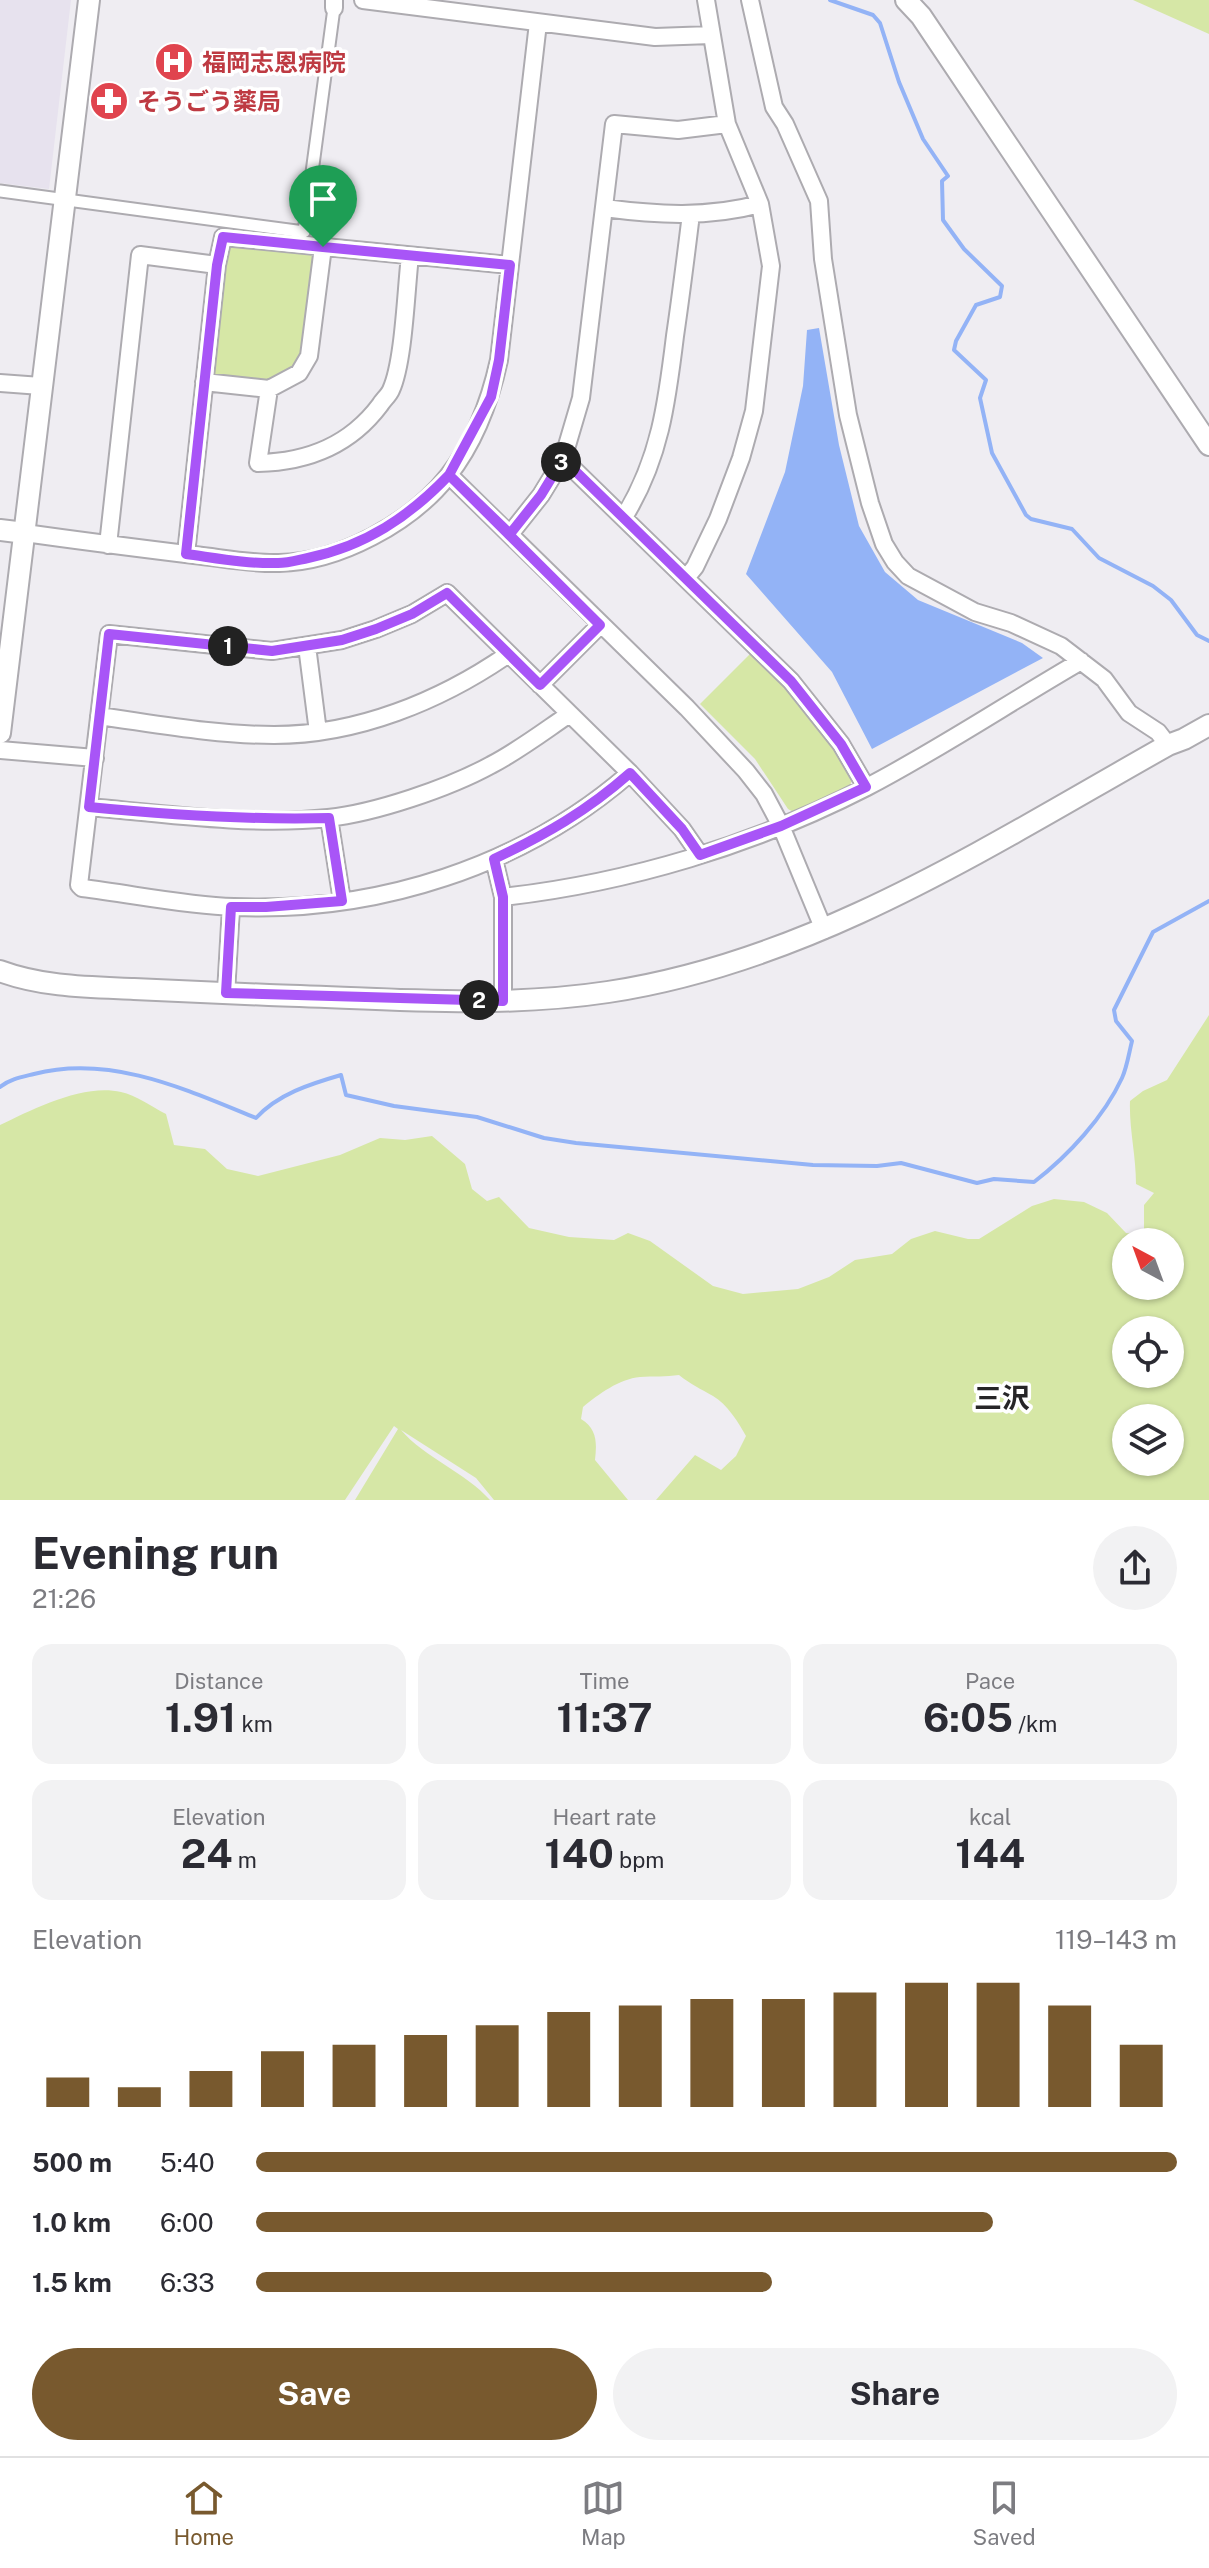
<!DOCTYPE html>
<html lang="en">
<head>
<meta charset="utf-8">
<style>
  body { margin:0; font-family:"Public Sans","Noto Sans JP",sans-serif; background:#f2f2f3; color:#2b2b33; height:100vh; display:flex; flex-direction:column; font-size:30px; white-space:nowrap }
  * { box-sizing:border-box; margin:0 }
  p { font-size:26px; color:#7c7c81 }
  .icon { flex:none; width:44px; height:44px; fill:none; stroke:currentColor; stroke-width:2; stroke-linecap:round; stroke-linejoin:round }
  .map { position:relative; height:1500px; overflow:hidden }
  .drawer { display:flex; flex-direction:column; background:#fff; flex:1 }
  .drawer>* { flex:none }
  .needle { width:52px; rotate:319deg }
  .tools { position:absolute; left:1112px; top:1228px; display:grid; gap:16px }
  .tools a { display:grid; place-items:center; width:72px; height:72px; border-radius:50%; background:#fff; box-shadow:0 2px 6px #0004; font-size:40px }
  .pin { position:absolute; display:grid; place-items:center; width:68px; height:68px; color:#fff; margin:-82px -34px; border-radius:50% 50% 50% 0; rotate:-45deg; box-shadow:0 0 8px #0007 }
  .pin .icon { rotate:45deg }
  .km { position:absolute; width:40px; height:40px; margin:-20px; border-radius:50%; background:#222; color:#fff; font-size:22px; line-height:40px; text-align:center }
  .round { display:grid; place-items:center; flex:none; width:84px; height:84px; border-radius:42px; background:#f2f2f3 }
  .head { display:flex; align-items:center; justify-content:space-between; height:136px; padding:0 32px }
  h1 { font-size:44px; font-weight:700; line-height:60px }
  .metrics { display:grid; grid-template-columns:repeat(3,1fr); gap:12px; height:136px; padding:8px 32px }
  .metrics div { display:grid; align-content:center; border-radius:20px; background:#f2f2f3; text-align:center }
  .metrics b { font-size:40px; font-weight:700 }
  .metrics small { font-size:22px; font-weight:400 }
  .metrics p { font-size:22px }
  .chart { height:224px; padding:16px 32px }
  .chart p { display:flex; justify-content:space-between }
  .chart svg { width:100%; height:144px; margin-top:8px; stroke:#78592e; stroke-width:6 }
  .primary-button { display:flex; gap:16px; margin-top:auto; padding:16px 32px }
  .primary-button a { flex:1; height:92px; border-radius:48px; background:#78592e; color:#fff; font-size:32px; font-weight:700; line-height:92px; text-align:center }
  .primary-button a+a { background:#f2f2f3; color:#2b2b33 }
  ul { padding:0 32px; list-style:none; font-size:26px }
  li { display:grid; grid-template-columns:128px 96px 1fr; align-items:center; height:60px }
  li i { height:20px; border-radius:10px; background:#78592e }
  .menu { display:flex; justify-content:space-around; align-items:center; height:112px; border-top:2px solid #e1e1e2; background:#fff; font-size:22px; color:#7c7c81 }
  .menu a { display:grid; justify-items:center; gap:4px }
  .menu .selected { color:#78592e }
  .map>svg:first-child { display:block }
  .built { fill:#e7e2ee }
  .green { fill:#d6e7a6; fill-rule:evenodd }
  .water { fill:#93b3f6 }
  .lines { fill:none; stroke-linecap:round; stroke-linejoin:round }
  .stream { stroke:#93b3f6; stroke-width:4 }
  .pedestrian-casing { stroke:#adabb0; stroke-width:15 }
  .minor-casing { stroke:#adabb0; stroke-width:20 }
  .tertiary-casing { stroke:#adabb0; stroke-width:24 }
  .pedestrian { stroke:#fff; stroke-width:11 }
  .minor { stroke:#fff; stroke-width:16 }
  .tertiary { stroke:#fff; stroke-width:20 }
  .route-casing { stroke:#fff; stroke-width:16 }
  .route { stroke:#a855f7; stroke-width:10 }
  .labels { text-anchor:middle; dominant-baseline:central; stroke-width:7; stroke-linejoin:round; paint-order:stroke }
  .health-label { font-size:24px; font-weight:bold; fill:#be3a42; stroke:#fff; text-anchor:start }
  .quarter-label { font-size:28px; font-weight:bold; fill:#262527; stroke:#fff }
</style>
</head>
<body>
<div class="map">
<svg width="1209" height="1500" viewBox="0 0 1209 1500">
  <rect width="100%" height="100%" fill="#efedf2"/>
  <path class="built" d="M0,0h71l-22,189 -49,-6z"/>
  <path class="green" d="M1133,0h76v34z
    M237,243l72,10 6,6 -12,92c-18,40 -52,31 -87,27l-3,-5 16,-127z
    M752,652c38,40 73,79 100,127l-2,7 -55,27 -7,-4 -33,-50 -55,-55z
    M1209,1015v485h-553l39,-45 26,15 15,-14 10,-20c-7,-13 -19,-32 -33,-40 -12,-7 -23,-12 -34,-21 -13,2 -26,1 -39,2 -21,2 -41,17 -57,30l-2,12c16,10 16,23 14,41l33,40h-134l-18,-22 -75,-48c24,28 64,42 89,70h-135l43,-71 -4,-3 -49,74h-345v-375c33,-16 84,-42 121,-33 15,3 31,15 45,22l8,31 31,4 22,20 31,7 82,-21 40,-17 25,2 27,-4 33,28 7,25 15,12 12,-4 30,31 40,9 45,3 14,-7 22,8 63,45 30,8 55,-5 31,-12 26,-17 37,-6 19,-15 24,-8 33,8h11l53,-33 22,-7 30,3 23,11 19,20 18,2v-30l10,-12 -18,-9c0,-29 -7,-55 -6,-83l13,-10 24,-11zM1126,1242h44v44h-44zM1126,1330h44v44h-44zM1126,1418h44v44h-44z"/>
  <path class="water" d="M819,328l20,117 20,81 26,46 33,28 104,43 21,15 -171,91 -40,-77 -86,-98 39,-102 18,-86 4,-56z"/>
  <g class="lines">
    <path class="stream" d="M830,0l43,15 7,8 19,59 24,57 25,37 -6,5 1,39 21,29 38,37 -2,11 -24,8 -20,36 -2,9 32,30 -6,18 12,55 34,62 5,4 41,10 27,29 54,28 18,14 26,35 12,6
      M0,1087c10,-8 22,-10 34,-13 77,-20 153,16 222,44 22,-24 54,-34 85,-43l5,20 48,11 83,11 67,21 32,5 237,22 64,1 24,-3 76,20 17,-4 40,3c34,-26 70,-65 88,-104 5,-11 7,-25 10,-37l-16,-20 -2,-11 39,-78 56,-31"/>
    <defs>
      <path id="pedestrian" d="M0,191l304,41 30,-224"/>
      <path id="minor" d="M363,0l292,37 56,-2
        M750,0l24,107 11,17 34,77 4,58 25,156 22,88 14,41 11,18 13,14 67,36 36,11 50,23 43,33 25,34 29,19 10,13
        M334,8v-8
        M604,208c53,7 104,10 156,-4
        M204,382l65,7 30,-16 10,-17 14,-109
        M0,383l41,3
        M269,389l-11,74c51,-1 92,-18 122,-58 3,-5 9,-10 11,-15 13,-28 15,-101 19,-134
        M563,459l228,222 50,63 25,43
        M449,475l238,233 59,63 18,23 17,32 43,104
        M624,517c36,-58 43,-115 51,-181 6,-41 11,-81 16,-122
        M25,533c56,8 112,15 169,22 28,3 57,9 85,8 60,-1 132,-40 169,-87 26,-33 42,-75 51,-116l39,-337
        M510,534l31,-39 22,-36 18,-61 33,-274 64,6 49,-6
        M108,545l32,-290 77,10
        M186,554l31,-289 6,-28 287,28
        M686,578l9,-11 23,-48 23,-61 13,-47 17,-145 -11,-62 -33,-80 -21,-124
        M307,646l11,86
        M540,685l60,-60
        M99,716c58,8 116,19 175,19 83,0 166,-34 233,-80
        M0,750l95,8
        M630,773c-108,94 -254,140 -396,134 -51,-2 -102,-13 -152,-19l-3,-3 30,-251 163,17 70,-11 34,-11 36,-15 35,-21 183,180 52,56 18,26
        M89,807c76,7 164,19 239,11 47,-5 121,-30 163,-53 27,-14 52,-33 77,-50
        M329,818l13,83
        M494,859l9,38v104
        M503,897c125,-14 251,-52 364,-110 73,-38 143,-85 214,-126
        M226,993l5,-86"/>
      <path id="tertiary" d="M906,0l15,16 288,429
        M0,530l25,3
        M0,733l89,-733
        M0,971c43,16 89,16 134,18 45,2 90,4 135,6 112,3 227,14 339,-3 205,-31 382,-147 560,-247l16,-6 25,-14"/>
    </defs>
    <use href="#pedestrian" class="pedestrian-casing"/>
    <use href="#minor" class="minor-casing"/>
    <use href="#tertiary" class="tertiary-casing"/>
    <use href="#pedestrian" class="pedestrian"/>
    <use href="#minor" class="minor"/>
    <use href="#tertiary" class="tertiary"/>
  </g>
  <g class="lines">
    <defs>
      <path id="route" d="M323,247l187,18 -11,95 -8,37 -42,78 151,150 -60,60 -93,-92 -35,21 -36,15 -34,11 -70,11 -163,-17 -20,173c80,8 159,13 240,11l13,83 -76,6h-35l-5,86 277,8v-104l-9,-38c51,-24 93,-48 136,-86l52,56 18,26 81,-29 85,-39 -25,-43 -50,-63 -228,-222 -22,36 -31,39 -61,-59c-40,42 -84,71 -141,83 -10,2 -20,5 -30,5 -31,1 -62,-5 -92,-9l31,-289 6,-28 100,10"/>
    </defs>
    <use href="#route" class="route-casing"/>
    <use href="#route" class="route"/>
  </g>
  <defs>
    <symbol id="hospital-disc" viewBox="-11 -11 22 22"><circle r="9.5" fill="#e0444e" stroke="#fff"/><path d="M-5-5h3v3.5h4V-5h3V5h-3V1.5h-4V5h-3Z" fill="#fff"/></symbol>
    <symbol id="pharmacy-disc" viewBox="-11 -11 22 22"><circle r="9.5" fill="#e0444e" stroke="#fff"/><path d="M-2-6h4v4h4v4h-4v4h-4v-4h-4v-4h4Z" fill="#fff"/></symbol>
  </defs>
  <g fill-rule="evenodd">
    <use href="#hospital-disc" x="152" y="40" width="44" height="44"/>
    <use href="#pharmacy-disc" x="87" y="79" width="44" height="44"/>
  </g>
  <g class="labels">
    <g class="health-label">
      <text x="202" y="62">福岡志恩病院</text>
      <text x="137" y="101">そうごう薬局</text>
    </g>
    <g class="quarter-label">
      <text x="1002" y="1397">三沢</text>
    </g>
  </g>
</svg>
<div class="tools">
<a><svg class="needle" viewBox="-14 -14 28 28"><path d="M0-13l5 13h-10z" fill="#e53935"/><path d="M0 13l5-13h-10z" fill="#7c7c81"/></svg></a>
<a><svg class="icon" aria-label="locate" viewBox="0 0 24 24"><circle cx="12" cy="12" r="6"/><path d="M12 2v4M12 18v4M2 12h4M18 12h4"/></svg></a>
<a><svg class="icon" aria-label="layers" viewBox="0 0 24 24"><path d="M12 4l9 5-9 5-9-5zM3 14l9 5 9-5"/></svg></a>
</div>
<div class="pin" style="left:323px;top:247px;background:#1e9e55"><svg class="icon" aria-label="arrive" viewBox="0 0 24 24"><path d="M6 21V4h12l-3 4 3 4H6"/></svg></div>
<b class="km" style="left:228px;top:646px">1</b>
<b class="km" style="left:479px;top:1000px">2</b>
<b class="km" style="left:561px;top:462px">3</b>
</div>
<section class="drawer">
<div class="head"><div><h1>Evening run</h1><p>21:26</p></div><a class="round"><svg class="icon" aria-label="share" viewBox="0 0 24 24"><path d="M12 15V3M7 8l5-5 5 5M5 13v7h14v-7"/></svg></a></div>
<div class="metrics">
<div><p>Distance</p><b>1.91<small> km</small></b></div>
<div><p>Time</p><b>11:37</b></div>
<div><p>Pace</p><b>6:05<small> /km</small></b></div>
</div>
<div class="metrics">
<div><p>Elevation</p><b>24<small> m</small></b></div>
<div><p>Heart rate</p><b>140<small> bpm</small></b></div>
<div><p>kcal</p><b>144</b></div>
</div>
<div class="chart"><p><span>Elevation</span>119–143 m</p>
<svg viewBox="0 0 160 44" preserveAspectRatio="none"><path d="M5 44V35M15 44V38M25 44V33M35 44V27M45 44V25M55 44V22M65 44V19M75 44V15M85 44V13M95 44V11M105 44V11M115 44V9M125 44V6M135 44V6M145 44V13M155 44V25"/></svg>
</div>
<ul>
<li><b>500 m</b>5:40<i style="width:100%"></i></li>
<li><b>1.0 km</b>6:00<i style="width:80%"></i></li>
<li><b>1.5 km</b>6:33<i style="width:56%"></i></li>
</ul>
<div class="primary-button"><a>Save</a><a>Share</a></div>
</section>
<nav class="menu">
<a class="selected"><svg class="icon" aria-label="home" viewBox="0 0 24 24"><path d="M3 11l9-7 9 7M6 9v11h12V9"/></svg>Home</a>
<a><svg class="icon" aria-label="map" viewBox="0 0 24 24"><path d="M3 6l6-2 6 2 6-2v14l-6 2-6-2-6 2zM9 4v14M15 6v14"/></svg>Map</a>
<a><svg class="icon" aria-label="saved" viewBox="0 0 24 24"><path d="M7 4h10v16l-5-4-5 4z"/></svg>Saved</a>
</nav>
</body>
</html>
